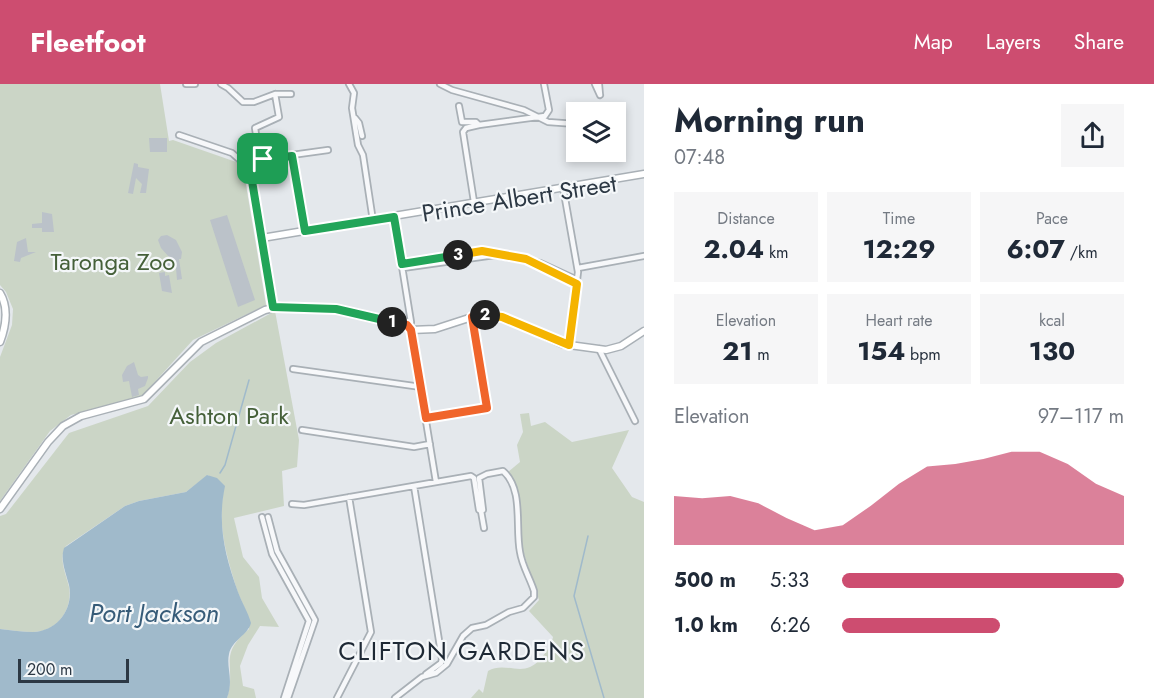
<!DOCTYPE html>
<html lang="en">
<head>
<meta charset="utf-8">
<style>
  body { margin:0; font-family:Jost,sans-serif; background:#f6f6f7; color:#1f2937; height:100vh; display:flex; flex-direction:column; font-size:22px; white-space:nowrap }
  * { box-sizing:border-box; margin:0 }
  p { font-size:20px; color:#747a83 }
  .icon { flex:none; width:33px; height:33px; fill:none; stroke:currentColor; stroke-width:2; stroke-linecap:round; stroke-linejoin:round }
  .map { position:relative; flex:1; overflow:hidden }
  .details { display:flex; flex-direction:column; background:#fff; width:510px }
  .details>* { flex:none }
  .controls { position:absolute; left:566px; top:18px; display:grid; gap:12px }
  .controls a { display:grid; place-items:center; width:60px; height:60px; border-radius:0px; background:#fff; box-shadow:0 3px 9px #0003; font-size:30px }
  .scale { position:absolute; left:18px; bottom:15px; width:111px; box-sizing:border-box; padding-left:6px; border:3px solid #2c3844; border-top:0; font-size:16px; line-height:21px; white-space:nowrap; color:#2c3844; -webkit-text-stroke:4px #f4f7f9; paint-order:stroke }
  .pin { position:absolute; display:grid; place-items:center; width:51px; height:51px; color:#fff; margin:-26px; border-radius:12px; box-shadow:0 3px 9px #0006 }
  .km { position:absolute; width:30px; height:30px; margin:-15px; border-radius:50%; background:#222; color:#fff; font-size:16px; line-height:30px; text-align:center }
  .round { display:grid; place-items:center; flex:none; width:63px; height:63px; border-radius:0px; background:#f6f6f7 }
  .summary { display:flex; align-items:center; justify-content:space-between; height:102px; padding:0 30px }
  h1 { font-size:33px; font-weight:700; line-height:45px }
  .metrics { display:grid; grid-template-columns:repeat(3,1fr); gap:9px; height:102px; padding:6px 30px }
  .metrics div { display:grid; align-content:center; border-radius:0px; background:#f6f6f7; text-align:center }
  .metrics b { font-size:26px; font-weight:700 }
  .metrics small { font-size:16px; font-weight:400 }
  .metrics p { font-size:16px }
  .chart { height:168px; padding:12px 30px }
  .chart p { display:flex; justify-content:space-between }
  .chart svg { width:100%; height:108px; margin-top:6px; fill:#cd4d70; opacity:.7 }
  ul { padding:0 30px; list-style:none; font-size:20px }
  li { display:grid; grid-template-columns:96px 72px 1fr; align-items:center; height:45px }
  li i { height:15px; border-radius:8px; background:#cd4d70 }
  header { display:flex; align-items:center; gap:36px; box-sizing:border-box; height:84px; padding:0 30px; background:#cd4d70; color:#fff }
  header strong { font-size:28px }
  nav { display:flex; gap:33px; margin-inline-start:auto; font-size:21px }
  main { display:flex; flex:1; min-height:0 }
  .map>svg:first-child { display:block }
  .green { fill:#cbd5c6 }
  .water { fill:#a0bacb }
  .lines { fill:none; stroke-linecap:round; stroke-linejoin:round }
  .stream { stroke:#a0bacb; stroke-width:1.5 }
  .building { fill:#bbc2c9 }
  .street-casing { stroke:#a9b0b6; stroke-width:8 }
  .secondary-casing { stroke:#a9b0b6; stroke-width:9 }
  .street { stroke:#f7f8fa; stroke-width:4.5 }
  .secondary { stroke:#fff; stroke-width:6 }
  .split-1-casing { stroke:#fff; stroke-width:12 }
  .split-2-casing { stroke:#fff; stroke-width:12 }
  .split-3-casing { stroke:#fff; stroke-width:12 }
  .split-4-casing { stroke:#fff; stroke-width:12 }
  .split-1 { stroke:#22a559; stroke-width:8 }
  .split-2 { stroke:#f0652b; stroke-width:8 }
  .split-3 { stroke:#f5b400; stroke-width:8 }
  .split-4 { stroke:#22a559; stroke-width:8 }
  .labels { text-anchor:middle; dominant-baseline:central; stroke-width:4.5; stroke-linejoin:round; paint-order:stroke }
  .street-label { font-size:24px; fill:#2c3844; stroke:#f4f7f9 }
  .park-label { font-size:24px; fill:#456039; stroke:#f4f7f9 }
  .water-label { font-size:26px; font-style:italic; fill:#365b78; stroke:#f4f7f9 }
  .neighbourhood-label { font-size:26px; letter-spacing:1.5px; fill:#1e2935; stroke:#f4f7f9 }
</style>
</head>
<body>
<header>
<strong>Fleetfoot</strong>
<nav><a>Map</a><a>Layers</a><a>Share</a></nav>
</header>
<main>
<div class="map">
<svg width="644" height="614" viewBox="0 0 644 614">
  <rect width="100%" height="100%" fill="#e4e8ec"/>
  <path class="green" d="M0,0h160l9,57 4,-1 66,23 4,4 23,138 -73,35 -52,57 -70,18 -21,16 -50,70v-144l12,-32 1,-16 -7,-17 -6,-7z
    M275,227l24,129 -2,27 -15,4 2,35 -50,12 9,39 16,20 3,21 17,29 -19,-1 -12,19 -8,21 3,20 11,3 2,9h-29c10,-33 -10,-42 22,-69 0,-17 -7,-24 -12,-39 -10,-33 -19,-61 -14,-96l-15,-19 -22,17 -47,9 -14,5 -59,40c-8,12 0,28 3,41 4,23 -12,45 -36,45 -11,0 -22,-2 -33,-3v-113l6,-2 63,-81 79,-27 42,-44 26,-19z
    M529,329l2,13 14,-4 27,20 57,-12 -17,38 20,29 12,5v196h-173l8,-9 4,4 5,-22c18,-11 36,9 53,-13 6,-7 10,-12 12,-21l-24,-26 10,-11 -15,-46 -16,-82 12,-10 -3,-17 6,-13 -3,-18z"/>
  <path class="water" d="M207,391l10,3 8,8c-8,38 0,70 13,106 4,11 10,20 13,31 -3,12 -19,17 -22,31 -3,14 5,25 -2,44h-227v-69c11,1 23,3 33,3 25,-1 41,-24 36,-47 -3,-12 -9,-25 -5,-37l61,-42 14,-5 47,-9z"/>
  <g class="lines">
    <path class="stream" d="M220,389l5,-8 24,-85
      M588,452l-14,60 30,102"/>
  </g>
  <path class="building" d="M149,54h18v14h-17z
    M134,79l4,1v3l11,2 -3,24h-6l2,-9 -6,-6 -3,16 -5,-1z
    M42,128l10,2 2,18h-12v-4h-10v-4l10,-1z
    M227,131l28,85 -17,7 -28,-87z
    M167,151l9,5 6,12 -1,7h-2l3,20 -5,1 -1,-12 -10,-3 3,-8 -8,-9 -3,-8 3,-4z
    M26,154l2,14h8l-15,6 -1,4 -6,-1 3,-19z
    M165,188v4l4,-1 3,18 -10,-2 -3,-18z
    M134,278l4,13 3,2 7,-1v2l-3,8 -7,3 1,6 -7,2 -3,-16 -6,1 -1,-7 5,-9z"/>
  <g class="lines">
    <defs>
      <path id="street" d="M186,0h9
        M221,0l7,4 15,14h11l21,-8 4,23 -24,11 5,32
        M349,0l5,9 -2,15 6,37 5,10 10,66
        M440,0l12,6 72,20 24,12 28,2
        M595,0l5,11
        M599,0l1,11
        M275,10h16
        M459,22l3,16h14l3,3 -13,3 -3,4 11,70
        M355,34l4,5 3,13
        M479,41l66,-9 4,-6 -5,-26
        M179,51l53,18 18,16 12,69
        M292,72l13,75
        M250,85l3,-6 10,-4 65,-9
        M563,103l15,85 -9,73
        M394,133l17,105
        M531,178l46,22
        M402,180l77,-13 13,3
        M403,184l92,-13 45,8 37,17
        M578,184l66,-12
        M411,246l25,152
        M599,265l36,72
        M293,285l128,18
        M426,334l61,-10 -15,-91
        M302,346l112,17 16,-3
        M414,402l28,173 -1,4 -15,11
        M292,420l12,1 167,-29 3,2 5,32 2,1 2,-1 -4,-32 8,-4 16,-3c21,18 12,56 17,81 2,14 10,26 14,39v6l-11,11 -14,4 -23,13 -14,3 -9,8 -16,28 -11,9 -14,4 -27,21
        M481,427l3,17
        M262,433l10,37 37,67 -25,77
        M268,433l9,34 38,69 -27,78
        M337,614l34,-66 -22,-135"/>
      <path id="secondary" d="M0,209c9,15 6,33 0,49
        M273,223l-11,-69 382,-64
        M407,241l4,5 24,-1 37,-12 22,-2 20,7 48,22 44,6 15,-4 23,-15
        M0,425l48,-67 15,-16 18,-10 63,-17 57,-57 64,-32 17,-4 50,3 75,16"/>
    </defs>
    <use href="#street" class="street-casing"/>
    <use href="#secondary" class="secondary-casing"/>
    <use href="#street" class="street"/>
    <use href="#secondary" class="secondary"/>
  </g>
  <g class="lines">
    <defs>
      <path id="split-1" d="M263,75l-10,4 -3,6 23,138 63,2 56,13"/>
      <path id="split-2" d="M392,238l15,3 4,5 15,88 61,-10 -15,-91 13,-2"/>
      <path id="split-3" d="M458,171l24,-4 44,8 51,25 -8,61 -67,-28 -17,-2"/>
      <path id="split-4" d="M263,75l29,-3 13,75 89,-14 8,47 56,-9"/>
    </defs>
    <use href="#split-1" class="split-1-casing"/>
    <use href="#split-2" class="split-2-casing"/>
    <use href="#split-3" class="split-3-casing"/>
    <use href="#split-4" class="split-4-casing"/>
    <use href="#split-1" class="split-1"/>
    <use href="#split-2" class="split-2"/>
    <use href="#split-3" class="split-3"/>
    <use href="#split-4" class="split-4"/>
  </g>
  <g class="labels">
    <g class="street-label">
      <text transform="translate(519 114) rotate(-9)">Prince Albert Street</text>
    </g>
    <g class="park-label">
      <text x="113" y="177">Taronga Zoo</text>
      <text x="229" y="331">Ashton Park</text>
    </g>
    <g class="water-label">
      <text x="154" y="529">Port Jackson</text>
    </g>
    <g class="neighbourhood-label">
      <text x="462" y="567">CLIFTON GARDENS</text>
    </g>
  </g>
</svg>
<div class="controls">
<a><svg class="icon" aria-label="layers" viewBox="0 0 24 24"><path d="M12 4l9 5-9 5-9-5zM3 14l9 5 9-5"/></svg></a>
</div>
<div class="scale">200 m</div>
<div class="pin" style="left:263px;top:75px;background:#1e9e55"><svg class="icon" aria-label="arrive" viewBox="0 0 24 24"><path d="M6 21V4h12l-3 4 3 4H6"/></svg></div>
<b class="km" style="left:392px;top:238px">1</b>
<b class="km" style="left:485px;top:231px">2</b>
<b class="km" style="left:458px;top:171px">3</b>
</div>
<section class="details">
<div class="summary"><div><h1>Morning run</h1><p>07:48</p></div><a class="round"><svg class="icon" aria-label="share" viewBox="0 0 24 24"><path d="M12 15V3M7 8l5-5 5 5M5 13v7h14v-7"/></svg></a></div>
<div class="metrics">
<div><p>Distance</p><b>2.04<small> km</small></b></div>
<div><p>Time</p><b>12:29</b></div>
<div><p>Pace</p><b>6:07<small> /km</small></b></div>
</div>
<div class="metrics">
<div><p>Elevation</p><b>21<small> m</small></b></div>
<div><p>Heart rate</p><b>154<small> bpm</small></b></div>
<div><p>kcal</p><b>130</b></div>
</div>
<div class="chart"><p><span>Elevation</span>97–117 m</p>
<svg viewBox="0 0 160 44" preserveAspectRatio="none"><path d="M0 44V24L10 25L20 24L30 27L40 33L50 38L60 36L70 28L80 19L90 12L100 11L110 9L120 6L130 6L140 11L150 19L160 24V44z"/></svg>
</div>
<ul>
<li><b>500 m</b>5:33<i style="width:100%"></i></li>
<li><b>1.0 km</b>6:26<i style="width:56%"></i></li>
</ul>
</section>
</main>
</body>
</html>
